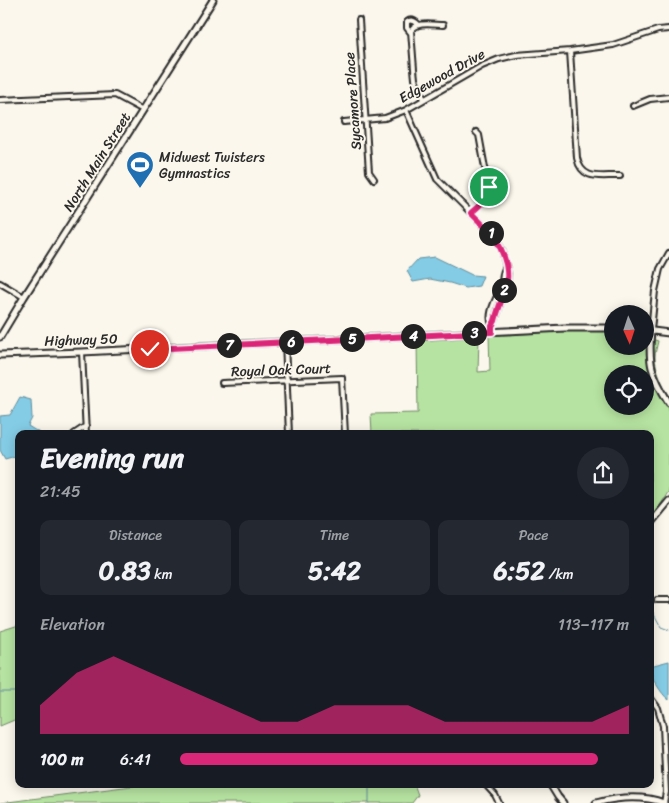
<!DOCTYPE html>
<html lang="en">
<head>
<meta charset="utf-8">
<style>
  body { margin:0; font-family:Sriracha,sans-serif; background:#242831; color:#f1f3f6; height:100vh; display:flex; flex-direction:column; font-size:19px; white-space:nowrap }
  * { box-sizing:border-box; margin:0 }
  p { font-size:16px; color:#9ea1a6 }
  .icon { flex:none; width:28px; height:28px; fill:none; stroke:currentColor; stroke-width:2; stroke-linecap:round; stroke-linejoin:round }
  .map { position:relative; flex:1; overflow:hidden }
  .side { position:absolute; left:15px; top:430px; width:639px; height:358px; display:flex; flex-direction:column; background:#171b24; border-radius:10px; box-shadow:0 2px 12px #0003 }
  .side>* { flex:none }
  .needle { width:32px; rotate:177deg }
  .tools { position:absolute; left:604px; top:305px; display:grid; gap:10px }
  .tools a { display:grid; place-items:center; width:50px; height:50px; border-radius:50%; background:#171b24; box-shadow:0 2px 12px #0003; font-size:25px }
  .pin { position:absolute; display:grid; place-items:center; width:42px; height:42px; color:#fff; margin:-21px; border:2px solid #fff; border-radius:50%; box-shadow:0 1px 5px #0007 }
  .km { position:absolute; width:25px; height:25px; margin:-12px; border-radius:50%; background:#222; color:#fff; font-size:14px; line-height:25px; text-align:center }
  .round { display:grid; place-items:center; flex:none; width:52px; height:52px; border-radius:26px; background:#242831 }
  .headline { display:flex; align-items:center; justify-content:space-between; height:85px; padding:0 25px }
  h1 { font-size:28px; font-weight:700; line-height:38px }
  .figures { display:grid; grid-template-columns:repeat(3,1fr); gap:8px; height:85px; padding:5px 25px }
  .figures div { display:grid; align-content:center; border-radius:10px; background:#242831; text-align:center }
  .figures b { font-size:25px; font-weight:700 }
  .figures small { font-size:14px; font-weight:400 }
  .figures p { font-size:14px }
  .chart { height:140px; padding:10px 25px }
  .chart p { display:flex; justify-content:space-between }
  .chart svg { width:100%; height:90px; margin-top:5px; fill:#db2777; opacity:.7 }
  ul { padding:0 25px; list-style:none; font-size:16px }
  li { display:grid; grid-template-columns:80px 60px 1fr; align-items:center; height:38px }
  li i { height:12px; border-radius:6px; background:#db2777 }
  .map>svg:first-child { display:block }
  .green { fill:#b6e3a1; stroke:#708766; fill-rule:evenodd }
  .water { fill:#84cce5; stroke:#608c9b }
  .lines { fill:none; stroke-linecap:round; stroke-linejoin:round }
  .stream { stroke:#608c9b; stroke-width:1 }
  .street-casing { stroke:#2b2b2b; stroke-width:8 }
  .secondary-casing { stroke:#2b2b2b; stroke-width:9 }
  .street { stroke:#fbf7ec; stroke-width:4 }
  .secondary { stroke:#fbf7ec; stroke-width:5 }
  .route-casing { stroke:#fff; stroke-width:10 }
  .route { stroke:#db2777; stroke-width:6 }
  .labels { text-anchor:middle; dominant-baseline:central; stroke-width:4; stroke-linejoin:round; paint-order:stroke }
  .street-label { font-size:14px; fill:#2b2b2b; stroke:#fbf7ec }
  .poi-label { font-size:14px; fill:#2b2b2b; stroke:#fbf7ec; text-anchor:start }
</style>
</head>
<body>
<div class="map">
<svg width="669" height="803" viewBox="0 0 669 803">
  <rect width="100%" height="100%" fill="#fbf7ec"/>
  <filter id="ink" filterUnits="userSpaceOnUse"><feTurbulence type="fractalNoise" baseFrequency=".02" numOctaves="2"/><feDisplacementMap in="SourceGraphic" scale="10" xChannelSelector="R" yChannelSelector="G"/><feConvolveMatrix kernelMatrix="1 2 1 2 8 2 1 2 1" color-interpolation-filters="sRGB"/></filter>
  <g filter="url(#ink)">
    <path class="green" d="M571,329l30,1 11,2v14h33v-9l13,4c-1,5 -3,11 -3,16 0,10 8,30 14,38v97h-1c-5,9 -10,18 -18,25v-83h-278l-1,-20 47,-1 -1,-72 62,-4 -1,35 12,-1 -1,-36c28,0 55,-2 82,-6zM612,374h33v32h-33z
      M19,625v93l-19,8v-95z
      M147,784h267l4,11 -6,8h-412z"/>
    <path class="water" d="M435,257l37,18 11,1 -4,10 -13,2 -16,-5 -20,-4 -17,3 -6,-11 11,-12z
      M20,397l11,3 1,18 -4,8 13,8h-22v21l-14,4 -5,-9v-34l10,-1z
      M669,661v39c-8,-6 -19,-24 -19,-34z"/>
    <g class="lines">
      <path class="stream" d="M650,607l11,20 8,3
        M0,692h17l2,-1
        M369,784v19"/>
      <defs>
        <path id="street" d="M359,20l10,152 5,7
          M411,33l-4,-5v-6c4,-3 8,-1 11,2
          M570,51l7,107c5,24 25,17 43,18
          M424,99l-9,-20 -1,-10 -3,-38c6,-10 22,-6 32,-6
          M0,100l115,-5 28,15
          M633,106l17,-7 19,-2
          M406,110l31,69 57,57 8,14 6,24 -1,8 -12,39 -3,4v7
          M344,122l41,-4 21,-8 76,-44 17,-7 17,-4 54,-4 43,-6 45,-15 11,-1
          M471,213l14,-14 4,-9 -10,-55 -3,-3
          M0,283l24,14
          M492,325c-6,-13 7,-29 10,-43 1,-6 0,-10 4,-15
          M651,330l4,-39 5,-22 9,-16
          M285,342l4,92
          M82,352l4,82
          M222,383l120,-5 3,56
          M74,434l12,-8
          M657,600h12
          M650,697l8,11 5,18 3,66 -2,11
          M485,784l10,11 4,8"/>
        <path id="secondary" d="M645,330l24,3
          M651,330c-3,34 0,44 18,73
          M0,337l24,-40 189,-297
          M0,355l82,-3 483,-24h47
          M650,524l19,-23
          M550,784l8,13 5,6
          M596,803c23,-6 46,-8 68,0"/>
      </defs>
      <use href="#street" class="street-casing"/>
      <use href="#secondary" class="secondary-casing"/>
      <use href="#street" class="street"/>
      <use href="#secondary" class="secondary"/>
    </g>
  </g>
  <g class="lines" filter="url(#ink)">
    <defs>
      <path id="route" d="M150,349l342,-17v-6l3,-5c3,-13 10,-28 12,-41 1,-6 0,-10 -1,-16 -6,-25 -17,-33 -35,-51 8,-7 17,-14 18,-26"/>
    </defs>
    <use href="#route" class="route-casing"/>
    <use href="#route" class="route"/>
  </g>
  <defs>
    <symbol id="stadium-pin" viewBox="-11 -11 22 30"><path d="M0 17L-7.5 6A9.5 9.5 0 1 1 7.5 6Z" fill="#1f6fb2" stroke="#fbf7ec"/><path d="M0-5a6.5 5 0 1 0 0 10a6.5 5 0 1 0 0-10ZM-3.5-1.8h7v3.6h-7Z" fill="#fff"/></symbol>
  </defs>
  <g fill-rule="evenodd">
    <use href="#stadium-pin" x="124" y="149" width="32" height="43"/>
  </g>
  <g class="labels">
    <g class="street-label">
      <text transform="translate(442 76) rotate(-29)">Edgewood Drive</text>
      <text transform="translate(353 101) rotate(-94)">Sycamore Place</text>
      <text transform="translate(97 162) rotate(-58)">North Main Street</text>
      <text transform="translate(81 340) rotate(-2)">Highway 50</text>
      <text transform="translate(281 370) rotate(-2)">Royal Oak Court</text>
    </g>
    <g class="poi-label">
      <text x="159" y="157">Midwest Twisters<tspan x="159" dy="16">Gymnastics</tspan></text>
    </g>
  </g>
</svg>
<div class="tools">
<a><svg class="needle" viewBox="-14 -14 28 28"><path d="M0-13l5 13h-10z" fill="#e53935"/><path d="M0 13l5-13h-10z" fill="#9ea1a6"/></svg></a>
<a><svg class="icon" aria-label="locate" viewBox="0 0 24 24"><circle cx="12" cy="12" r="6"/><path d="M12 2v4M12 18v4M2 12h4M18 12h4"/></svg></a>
</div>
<div class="pin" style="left:489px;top:187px;background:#1e9e55"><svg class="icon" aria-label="arrive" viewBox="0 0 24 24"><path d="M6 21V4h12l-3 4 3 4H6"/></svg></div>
<div class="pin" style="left:150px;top:349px;background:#d93025"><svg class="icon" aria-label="check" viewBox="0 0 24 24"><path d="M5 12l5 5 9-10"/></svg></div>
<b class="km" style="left:491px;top:233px">1</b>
<b class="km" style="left:504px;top:290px">2</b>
<b class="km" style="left:474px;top:333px">3</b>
<b class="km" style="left:413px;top:336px">4</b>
<b class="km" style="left:352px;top:339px">5</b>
<b class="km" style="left:291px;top:342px">6</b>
<b class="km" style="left:229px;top:345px">7</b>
<section class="side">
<div class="headline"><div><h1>Evening run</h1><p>21:45</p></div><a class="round"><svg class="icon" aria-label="share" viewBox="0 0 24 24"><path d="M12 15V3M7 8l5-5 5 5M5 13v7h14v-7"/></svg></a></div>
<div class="figures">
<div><p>Distance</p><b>0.83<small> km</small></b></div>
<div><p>Time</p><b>5:42</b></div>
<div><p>Pace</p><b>6:52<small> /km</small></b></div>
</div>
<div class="chart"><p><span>Elevation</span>113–117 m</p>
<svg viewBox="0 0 160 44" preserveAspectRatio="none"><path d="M0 44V30L10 14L20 6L30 14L40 22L50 30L60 38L70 38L80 30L90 30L100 30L110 38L120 38L130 38L140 38L150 38L160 30V44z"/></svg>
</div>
<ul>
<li><b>100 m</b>6:41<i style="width:93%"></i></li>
</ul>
</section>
</div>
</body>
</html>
